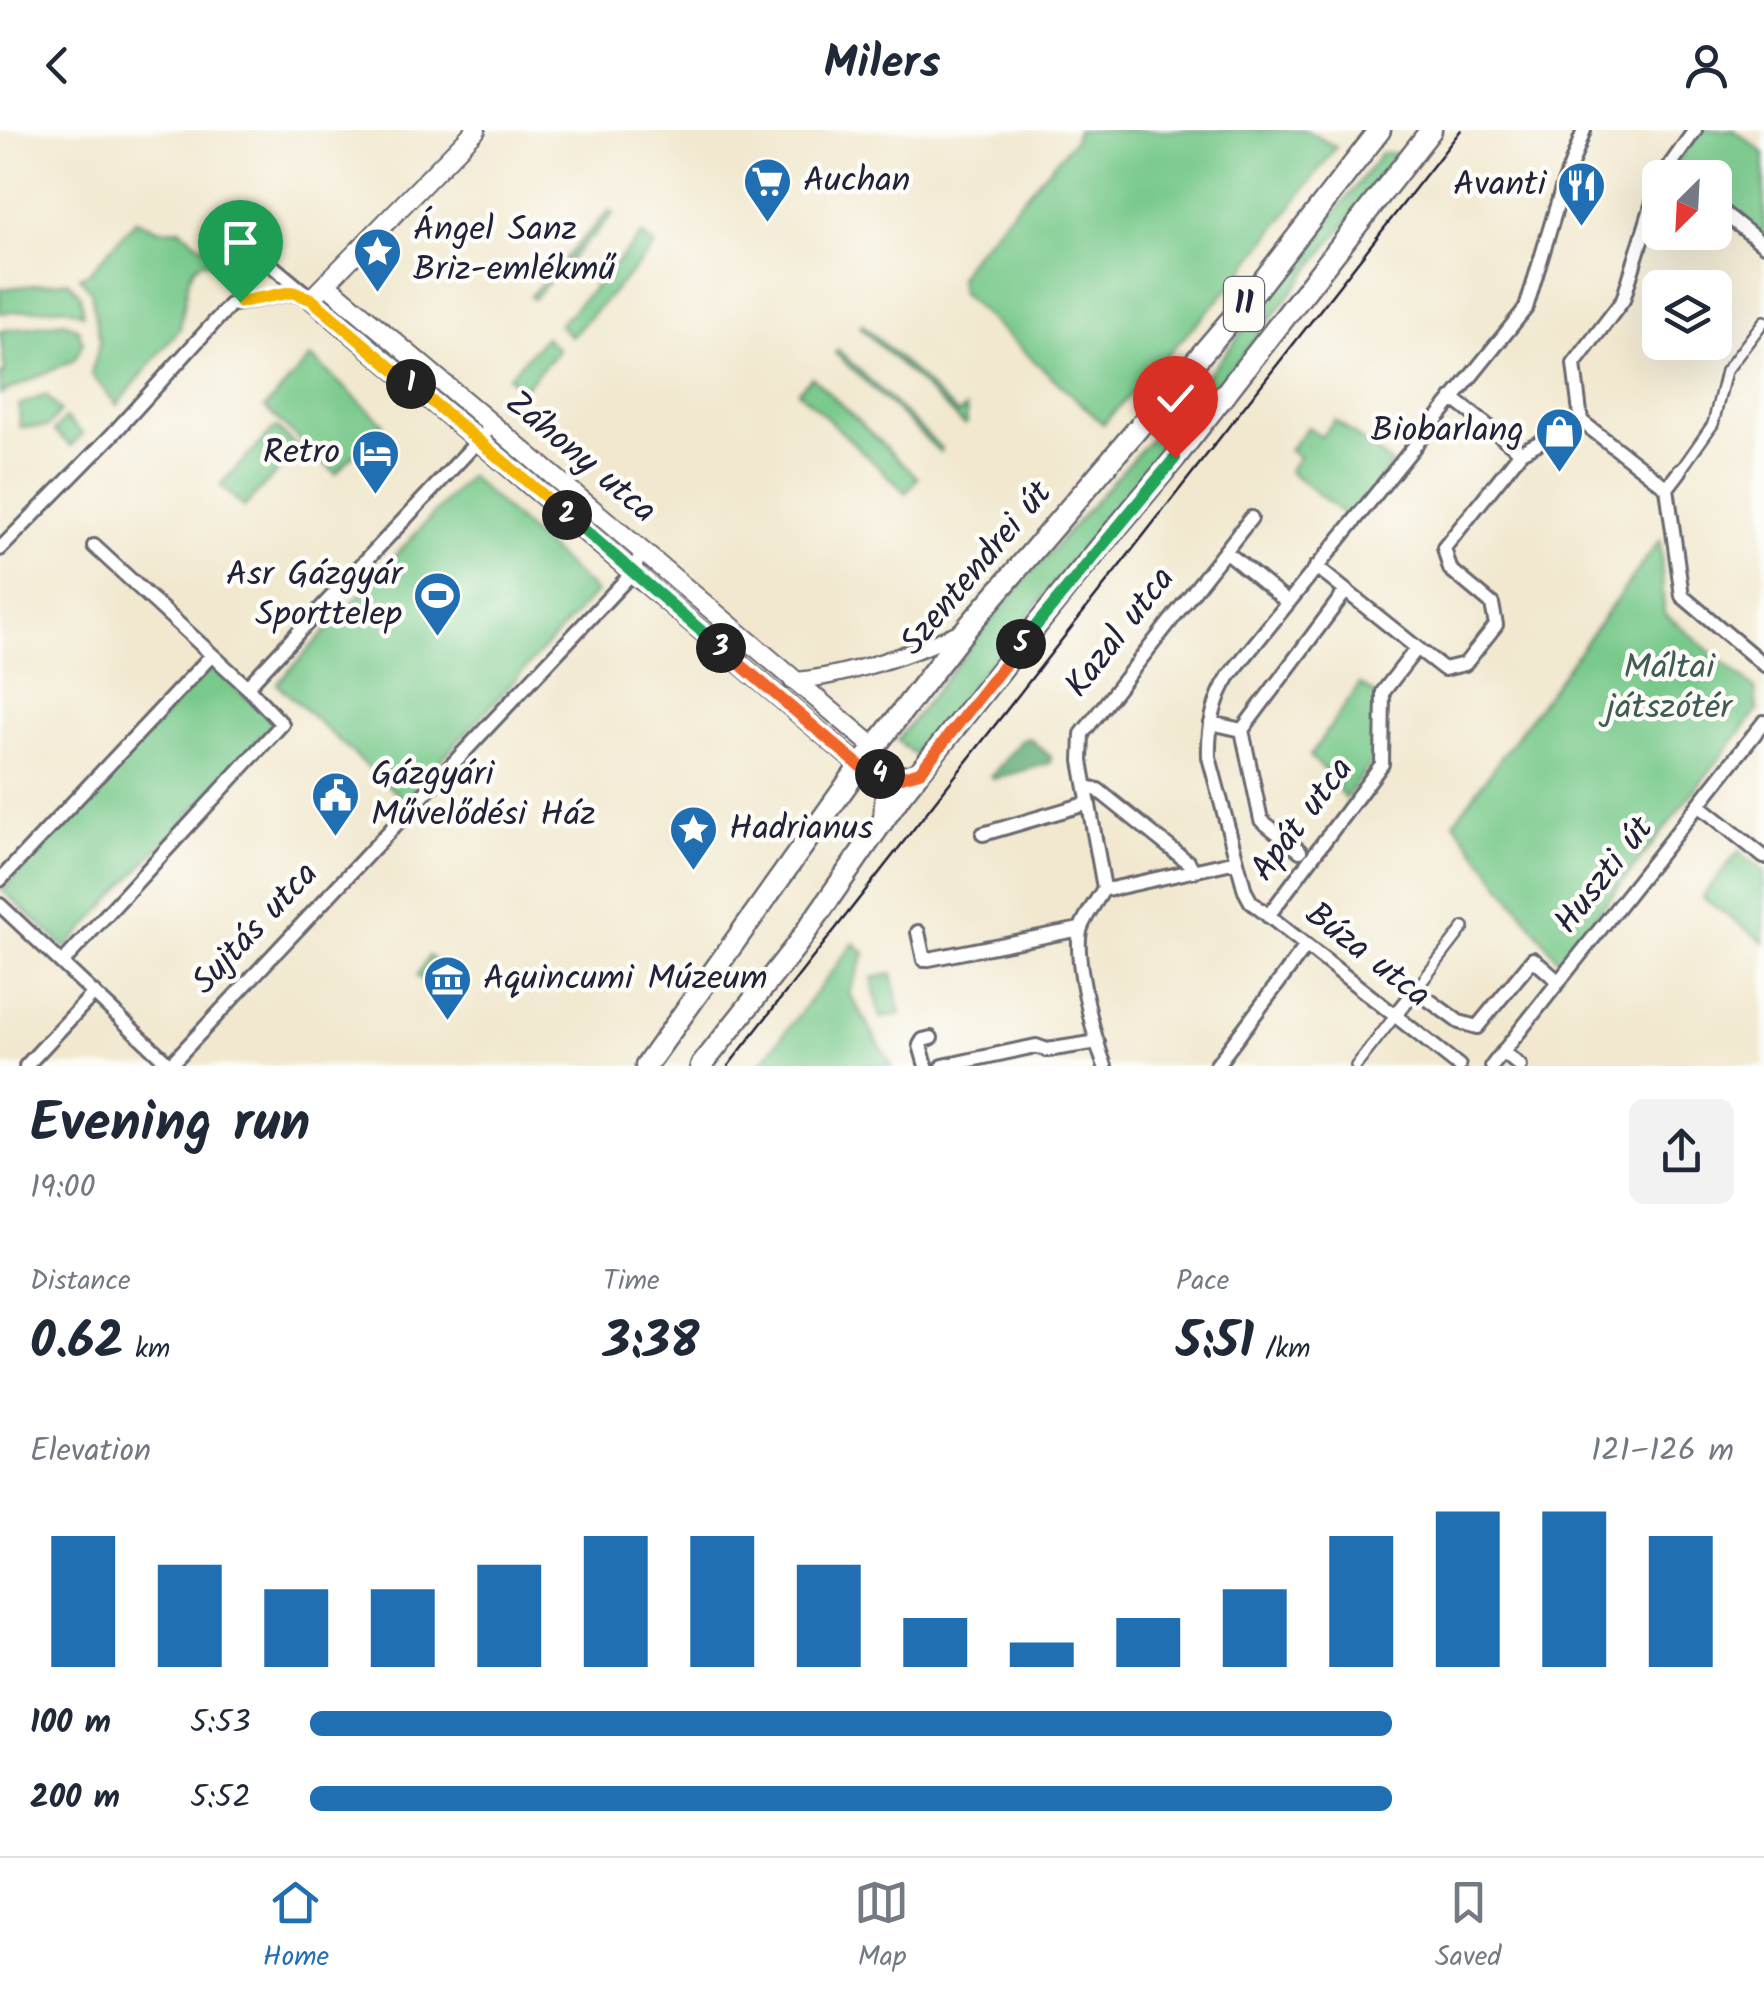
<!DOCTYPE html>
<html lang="en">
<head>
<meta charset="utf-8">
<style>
  body { margin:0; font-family:Kalam,sans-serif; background:#f2f2f3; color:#1f2937; height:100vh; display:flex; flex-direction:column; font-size:38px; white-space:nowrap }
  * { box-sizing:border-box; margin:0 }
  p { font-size:32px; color:#747a83 }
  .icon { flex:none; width:55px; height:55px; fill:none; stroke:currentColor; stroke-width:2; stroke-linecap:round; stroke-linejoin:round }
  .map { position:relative; height:936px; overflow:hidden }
  .side { display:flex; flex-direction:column; background:#fff; flex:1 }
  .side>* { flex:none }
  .needle { width:65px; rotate:204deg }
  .fabs { position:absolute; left:1642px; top:30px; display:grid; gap:20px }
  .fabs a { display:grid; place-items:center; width:90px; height:90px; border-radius:15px; background:#fff; box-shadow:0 10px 40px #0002; font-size:50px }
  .pin { position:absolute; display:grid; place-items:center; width:85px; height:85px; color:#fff; margin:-102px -42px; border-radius:50% 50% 50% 0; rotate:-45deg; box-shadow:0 0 10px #0007 }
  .pin .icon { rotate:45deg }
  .km { position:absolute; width:50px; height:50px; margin:-25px; border-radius:50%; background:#222; color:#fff; font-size:28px; line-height:50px; text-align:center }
  .round { display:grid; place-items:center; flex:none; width:105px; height:105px; border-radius:15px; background:#f2f2f3 }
  .overview { display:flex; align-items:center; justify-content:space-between; height:170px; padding:0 30px }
  h1 { font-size:55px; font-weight:700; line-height:75px }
  .figures { display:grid; grid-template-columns:repeat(3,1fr); gap:15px; height:170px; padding:10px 30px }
  .figures div { display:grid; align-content:center }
  .figures b { font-size:50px; font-weight:700 }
  .figures small { font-size:28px; font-weight:400 }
  .figures p { font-size:28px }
  .chart { height:280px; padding:20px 30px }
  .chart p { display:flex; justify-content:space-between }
  .chart svg { width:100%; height:180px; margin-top:10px; stroke:#1f6fb2; stroke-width:6 }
  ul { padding:0 30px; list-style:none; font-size:32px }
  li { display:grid; grid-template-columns:160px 120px 1fr; align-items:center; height:75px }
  li i { height:25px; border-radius:12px; background:#1f6fb2 }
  header { display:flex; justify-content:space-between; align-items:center; height:130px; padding:0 30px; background:#fff; font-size:45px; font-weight:700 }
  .dock { display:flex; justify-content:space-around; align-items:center; height:140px; border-top:2px solid #e0e1e3; background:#fff; font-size:28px; color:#747a83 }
  .dock a { display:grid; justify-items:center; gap:5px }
  .dock .active { color:#1f6fb2 }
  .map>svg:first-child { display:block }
  .green { fill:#78c98b; stroke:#4d7663; stroke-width:2.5 }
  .forest { fill:#62ad77; stroke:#426859; stroke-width:2.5 }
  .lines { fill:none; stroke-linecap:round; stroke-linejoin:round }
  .pedestrian-casing { stroke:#6a676f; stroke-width:14 }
  .minor-casing { stroke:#6a676f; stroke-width:18 }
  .tertiary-casing { stroke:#6a676f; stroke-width:20 }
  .secondary-casing { stroke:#6a676f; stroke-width:22 }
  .primary-casing { stroke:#6a676f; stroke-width:25 }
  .pedestrian { stroke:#fff; stroke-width:9 }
  .minor { stroke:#fff; stroke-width:12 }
  .tertiary { stroke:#fff; stroke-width:15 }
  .secondary { stroke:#fff; stroke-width:18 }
  .primary { stroke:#fff; stroke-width:20 }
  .tram { stroke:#22223b; stroke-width:2.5 }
  .split-1-casing { stroke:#fff; stroke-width:20 }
  .split-2-casing { stroke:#fff; stroke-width:20 }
  .split-3-casing { stroke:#fff; stroke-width:20 }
  .split-4-casing { stroke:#fff; stroke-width:20 }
  .split-5-casing { stroke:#fff; stroke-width:20 }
  .split-6-casing { stroke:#fff; stroke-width:20 }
  .split-1 { stroke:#f5b400; stroke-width:12 }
  .split-2 { stroke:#f5b400; stroke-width:12 }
  .split-3 { stroke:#22a559; stroke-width:12 }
  .split-4 { stroke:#f0652b; stroke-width:12 }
  .split-5 { stroke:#f0652b; stroke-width:12 }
  .split-6 { stroke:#22a559; stroke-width:12 }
  .labels { text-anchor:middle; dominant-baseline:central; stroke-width:9; stroke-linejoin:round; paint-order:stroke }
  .shield { fill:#fdfcf7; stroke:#646373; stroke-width:2.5 }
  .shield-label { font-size:32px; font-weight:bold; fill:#22223b }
  .poi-label { font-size:35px; fill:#22223b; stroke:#fdfcf7; text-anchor:start }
  .street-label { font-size:35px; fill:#22223b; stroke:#fdfcf7 }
  .park-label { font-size:35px; fill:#405c57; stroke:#fdfcf7 }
</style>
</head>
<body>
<header><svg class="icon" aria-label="back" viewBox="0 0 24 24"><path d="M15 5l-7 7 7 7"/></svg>Milers<svg class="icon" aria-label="person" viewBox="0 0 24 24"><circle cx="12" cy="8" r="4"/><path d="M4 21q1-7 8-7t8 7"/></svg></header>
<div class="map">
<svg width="1764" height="936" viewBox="0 0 1764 936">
  <rect width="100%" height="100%" fill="#fdfcf7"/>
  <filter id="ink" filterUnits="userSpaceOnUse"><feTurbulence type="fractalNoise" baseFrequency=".01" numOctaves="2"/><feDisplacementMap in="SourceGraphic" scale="20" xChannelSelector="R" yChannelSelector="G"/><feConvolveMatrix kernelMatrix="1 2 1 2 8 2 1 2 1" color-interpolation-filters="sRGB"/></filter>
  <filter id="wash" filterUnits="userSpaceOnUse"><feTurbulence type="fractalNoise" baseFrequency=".0048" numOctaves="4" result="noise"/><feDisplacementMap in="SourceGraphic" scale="40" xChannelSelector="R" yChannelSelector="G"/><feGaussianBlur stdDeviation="2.25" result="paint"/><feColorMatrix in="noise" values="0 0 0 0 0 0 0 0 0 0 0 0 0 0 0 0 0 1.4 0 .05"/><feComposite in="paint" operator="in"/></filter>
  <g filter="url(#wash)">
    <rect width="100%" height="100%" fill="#f1e8cf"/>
    <path class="green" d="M1077,0h228l31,17 -101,135 -132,142 -142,-131 -2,-15 8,-16 107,-122z
      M1700,0h34l30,23v88l-49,-40v-23l-29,-1 -13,-10z
      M1382,23l18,1 -222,284 -74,84 -189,233 -18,-15 102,-130 221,-250z
      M609,81l4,3 -80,85 -3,-3z
      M136,90l24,10 20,-1 20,16 28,2 21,15h-47l-8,5 -5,11 -9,50 -63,77 -26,-31 9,-32 -9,-51 -12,-14 10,-4z
      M642,105l13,12 -84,90 -12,-12z
      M68,151l12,14 3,19 -19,-7 -64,6v-24z
      M65,192l13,7 5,14 -9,17 -74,34v-20l5,-1 -5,-42z
      M862,194l96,90 8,-6 1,15 -3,2 -104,-98z
      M545,207l14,13 -37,40 -14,-13z
      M838,220l104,99 -2,3 -105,-99z
      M311,227l72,66 -47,51 -71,-66z
      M812,247l106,101 -12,15 -108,-102z
      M46,265l14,16 -12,16h-28l-1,-22z
      M65,288l18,16 -12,12 -17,-15z
      M1335,290l57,44 -42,55 -61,-48 10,-14 -10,-7 19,-23 13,10z
      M276,297l23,22 -55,58 -24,-22z
      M469,346l127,116 -192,208 -127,-116z
      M1660,410l4,73 91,76 2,22 -197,251 -106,-140z
      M211,535l63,58 -208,225 -64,-58z
      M1360,554l16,11 -3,65 -28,39 -14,-22 -21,-21z
      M1739,721l25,20v71l-62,-45z
      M854,813l11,10 -16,40 43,73h-133z
      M429,826l19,14 -15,20 -16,-14z
      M892,844l9,40 -21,4 -8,-40z"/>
    <path class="forest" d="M1029,608l22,19 -1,6 -56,16 -3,-2 29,-36z"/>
  </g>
  <g filter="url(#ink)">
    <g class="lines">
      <defs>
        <path id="pedestrian" d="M1680,341l33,-47 13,-53 38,-50
          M1411,866l53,-69
          M1356,936l39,-50"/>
        <path id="minor" d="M1668,37l12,11
          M1661,48l34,-48
          M1715,76l49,39
          M229,100l77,64
          M1452,268l69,54
          M1581,291l86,67 15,108 82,69
          M1581,291l-7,-57 49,-64 37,-121
          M1667,358l13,-17
          M0,419l112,-114 118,-130 61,-12 20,6
          M1225,421l62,51
          M1316,437l101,81
          M247,557l245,-261
          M1211,593l31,7
          M1087,657l11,3 91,73 5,8
          M1699,675l65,52
          M983,704l106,-31
          M1300,721l-39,-31 -19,-90 103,-138
          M0,750l212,-225
          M1104,758l7,1 126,-28
          M0,775l170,160
          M1268,786l114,-152 1,-72 34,-44 27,21 21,-5 31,-39 -4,-21 -42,-35 -6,-21 77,-96 60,-31
          M918,802l6,28 156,-31
          M62,833l220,-239 -35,-37 -153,-141
          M1395,886l16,-20 11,-1 37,27 18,5 56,-68 26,23
          M1503,922l17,14
          M26,936l68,-73
          M169,936l464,-494 8,-19
          M926,936l-6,-21 3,-5 8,-2
          M943,936l93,-20 11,4 51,-8
          M1105,936c-10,-25 -33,-113 -24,-138 5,-14 16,-27 23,-40l-23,-127 1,-27 169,-216
          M1216,936l90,-120
          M1459,936l-208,-164 -6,-11 -36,-134c-1,-28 5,-58 20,-81l297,-368 36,-119 22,-59
          M1492,936l272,-344"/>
        <path id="tertiary" d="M792,551c52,-4 123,-28 170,-50"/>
        <path id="secondary" d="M476,0l-165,169 549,467c20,10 38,12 60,6
          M326,154l548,463 12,27 -3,45"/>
        <path id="primary" d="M646,936l214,-300 106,-137 282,-329 132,-170
          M701,936l95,-120 105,-151 171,-214 103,-123 256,-328"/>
      </defs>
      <use href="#pedestrian" class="pedestrian-casing"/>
      <use href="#minor" class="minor-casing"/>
      <use href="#tertiary" class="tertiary-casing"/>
      <use href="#secondary" class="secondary-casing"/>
      <use href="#primary" class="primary-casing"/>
      <use href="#pedestrian" class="pedestrian"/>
      <use href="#minor" class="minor"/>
      <use href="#tertiary" class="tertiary"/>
      <use href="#secondary" class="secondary"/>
      <use href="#primary" class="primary"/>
      <path class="tram" d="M728,936l733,-936"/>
    </g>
  </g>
  <g class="lines" filter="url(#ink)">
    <defs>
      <path id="split-1" d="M240,172l52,-10 19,7 100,85"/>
      <path id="split-2" d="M411,254l156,131"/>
      <path id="split-3" d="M567,385l154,133"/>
      <path id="split-4" d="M721,518l139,118 20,8"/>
      <path id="split-5" d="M880,644l22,3 18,-5 101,-128"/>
      <path id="split-6" d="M1021,514l154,-186"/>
    </defs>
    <use href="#split-1" class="split-1-casing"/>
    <use href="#split-2" class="split-2-casing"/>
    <use href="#split-3" class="split-3-casing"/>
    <use href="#split-4" class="split-4-casing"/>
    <use href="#split-5" class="split-5-casing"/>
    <use href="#split-6" class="split-6-casing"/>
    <use href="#split-1" class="split-1"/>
    <use href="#split-2" class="split-2"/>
    <use href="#split-3" class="split-3"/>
    <use href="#split-4" class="split-4"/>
    <use href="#split-5" class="split-5"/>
    <use href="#split-6" class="split-6"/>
  </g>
  <defs>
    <symbol id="supermarket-pin" viewBox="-11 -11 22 30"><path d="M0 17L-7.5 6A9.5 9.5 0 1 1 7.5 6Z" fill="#1f6fb2" stroke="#fdfcf7"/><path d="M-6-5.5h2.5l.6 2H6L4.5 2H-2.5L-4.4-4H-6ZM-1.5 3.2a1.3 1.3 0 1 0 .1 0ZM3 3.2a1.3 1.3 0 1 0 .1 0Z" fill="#fff"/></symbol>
    <symbol id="restaurant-pin" viewBox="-11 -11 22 30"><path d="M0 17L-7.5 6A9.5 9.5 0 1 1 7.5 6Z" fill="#1f6fb2" stroke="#fdfcf7"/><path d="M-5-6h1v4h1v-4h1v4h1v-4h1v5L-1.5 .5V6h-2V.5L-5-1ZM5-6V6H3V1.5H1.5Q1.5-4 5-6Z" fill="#fff"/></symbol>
    <symbol id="sight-pin" viewBox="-11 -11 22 30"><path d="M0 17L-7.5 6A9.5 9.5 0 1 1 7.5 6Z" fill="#1f6fb2" stroke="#fdfcf7"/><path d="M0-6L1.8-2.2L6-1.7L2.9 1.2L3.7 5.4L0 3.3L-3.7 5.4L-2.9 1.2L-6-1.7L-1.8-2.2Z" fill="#fff"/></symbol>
    <symbol id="shop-pin" viewBox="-11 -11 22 30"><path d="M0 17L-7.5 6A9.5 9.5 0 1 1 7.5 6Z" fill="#1f6fb2" stroke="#fdfcf7"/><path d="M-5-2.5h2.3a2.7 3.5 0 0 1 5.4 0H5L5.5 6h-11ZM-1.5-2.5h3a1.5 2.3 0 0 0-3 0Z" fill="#fff"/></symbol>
    <symbol id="hotel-pin" viewBox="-11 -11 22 30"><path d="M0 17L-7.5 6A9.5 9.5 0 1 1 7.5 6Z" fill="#1f6fb2" stroke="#fdfcf7"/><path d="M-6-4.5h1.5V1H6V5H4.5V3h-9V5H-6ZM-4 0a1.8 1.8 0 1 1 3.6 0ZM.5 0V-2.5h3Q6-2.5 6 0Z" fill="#fff"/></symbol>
    <symbol id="stadium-pin" viewBox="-11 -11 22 30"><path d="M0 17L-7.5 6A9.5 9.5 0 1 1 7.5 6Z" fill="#1f6fb2" stroke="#fdfcf7"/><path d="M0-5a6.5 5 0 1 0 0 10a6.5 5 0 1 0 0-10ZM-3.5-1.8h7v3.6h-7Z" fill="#fff"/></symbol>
    <symbol id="civic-pin" viewBox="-11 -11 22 30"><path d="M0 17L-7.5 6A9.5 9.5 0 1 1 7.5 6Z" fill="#1f6fb2" stroke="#fdfcf7"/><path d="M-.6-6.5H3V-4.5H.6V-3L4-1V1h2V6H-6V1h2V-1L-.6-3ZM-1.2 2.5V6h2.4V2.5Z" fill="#fff"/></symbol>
    <symbol id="museum-pin" viewBox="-11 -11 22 30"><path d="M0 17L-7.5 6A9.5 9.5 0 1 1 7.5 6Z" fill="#1f6fb2" stroke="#fdfcf7"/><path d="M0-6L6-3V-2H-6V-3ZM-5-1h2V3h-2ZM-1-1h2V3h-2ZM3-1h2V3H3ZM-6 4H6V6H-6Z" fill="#fff"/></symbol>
  </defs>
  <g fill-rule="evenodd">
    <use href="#supermarket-pin" x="740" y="24" width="55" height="75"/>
    <use href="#restaurant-pin" x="1554" y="28" width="55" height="75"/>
    <use href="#sight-pin" x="350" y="94" width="55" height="75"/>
    <use href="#shop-pin" x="1532" y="274" width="55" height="75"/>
    <use href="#hotel-pin" x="348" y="296" width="55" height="75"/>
    <use href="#stadium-pin" x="410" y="438" width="55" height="75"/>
    <use href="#civic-pin" x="308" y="638" width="55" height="75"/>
    <use href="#sight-pin" x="666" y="672" width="55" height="75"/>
    <use href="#museum-pin" x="420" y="822" width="55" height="75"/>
  </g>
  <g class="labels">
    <rect class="shield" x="1224" y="147" width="40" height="54" rx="8"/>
    <g class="shield-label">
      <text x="1244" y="174">11</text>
    </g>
    <g class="poi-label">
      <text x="803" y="52">Auchan</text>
      <text x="1546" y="56" text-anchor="end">Avanti</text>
      <text x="413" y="101">Ángel Sanz<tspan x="413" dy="40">Briz-emlékmű</tspan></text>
      <text x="1524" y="302" text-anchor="end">Biobarlang</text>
      <text x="340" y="324" text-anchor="end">Retro</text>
      <text x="402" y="446" text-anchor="end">Asr Gázgyár<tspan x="402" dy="40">Sporttelep</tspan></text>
      <text x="371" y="646">Gázgyári<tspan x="371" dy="40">Művelődési Ház</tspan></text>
      <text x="729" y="700">Hadrianus</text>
      <text x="483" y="850">Aquincumi Múzeum</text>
    </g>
    <g class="street-label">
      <text transform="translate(580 328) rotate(40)">Záhony utca</text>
      <text transform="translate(977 439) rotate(-50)">Szentendrei út</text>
      <text transform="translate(1121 503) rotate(-52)">Kazal utca</text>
      <text transform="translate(1303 690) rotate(-53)">Apát utca</text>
      <text transform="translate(1605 746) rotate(-52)">Huszti út</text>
      <text transform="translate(256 799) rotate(-47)">Sujtás utca</text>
      <text transform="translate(1367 826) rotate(38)">Búza utca</text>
    </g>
    <g class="park-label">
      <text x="1669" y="539">Máltai<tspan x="1669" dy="40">játszótér</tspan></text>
    </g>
  </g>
</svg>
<div class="fabs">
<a><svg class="needle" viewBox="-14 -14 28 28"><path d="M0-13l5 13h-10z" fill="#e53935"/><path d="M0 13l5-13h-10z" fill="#747a83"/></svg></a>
<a><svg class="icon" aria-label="layers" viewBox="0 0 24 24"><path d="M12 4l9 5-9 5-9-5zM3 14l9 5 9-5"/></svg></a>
</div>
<div class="pin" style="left:240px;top:172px;background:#1e9e55"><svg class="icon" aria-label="arrive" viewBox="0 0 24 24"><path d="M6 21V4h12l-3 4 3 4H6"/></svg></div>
<div class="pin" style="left:1175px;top:328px;background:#d93025"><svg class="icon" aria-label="check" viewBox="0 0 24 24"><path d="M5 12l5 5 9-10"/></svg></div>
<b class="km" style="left:411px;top:254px">1</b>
<b class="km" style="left:567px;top:385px">2</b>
<b class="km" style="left:721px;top:518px">3</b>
<b class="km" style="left:880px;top:644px">4</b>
<b class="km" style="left:1021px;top:514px">5</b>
</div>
<section class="side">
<div class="overview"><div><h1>Evening run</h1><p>19:00</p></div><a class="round"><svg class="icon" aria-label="share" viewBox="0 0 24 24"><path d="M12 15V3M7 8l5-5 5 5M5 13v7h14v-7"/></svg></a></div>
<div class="figures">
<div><p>Distance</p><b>0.62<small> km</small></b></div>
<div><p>Time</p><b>3:38</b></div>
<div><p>Pace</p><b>5:51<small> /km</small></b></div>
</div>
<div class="chart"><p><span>Elevation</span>121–126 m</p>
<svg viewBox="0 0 160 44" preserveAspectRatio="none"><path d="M5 44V12M15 44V19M25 44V25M35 44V25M45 44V19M55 44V12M65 44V12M75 44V19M85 44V32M95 44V38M105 44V32M115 44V25M125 44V12M135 44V6M145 44V6M155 44V12"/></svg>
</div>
<ul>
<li><b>100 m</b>5:53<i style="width:76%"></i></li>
<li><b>200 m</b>5:52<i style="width:76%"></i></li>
</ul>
</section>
<nav class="dock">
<a class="active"><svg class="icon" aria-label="home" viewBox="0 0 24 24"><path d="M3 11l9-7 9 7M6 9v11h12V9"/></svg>Home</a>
<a><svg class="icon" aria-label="map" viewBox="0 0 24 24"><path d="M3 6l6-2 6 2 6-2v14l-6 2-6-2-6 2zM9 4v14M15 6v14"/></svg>Map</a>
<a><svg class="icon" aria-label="saved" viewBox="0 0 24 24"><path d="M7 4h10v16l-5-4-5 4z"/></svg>Saved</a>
</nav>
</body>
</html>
